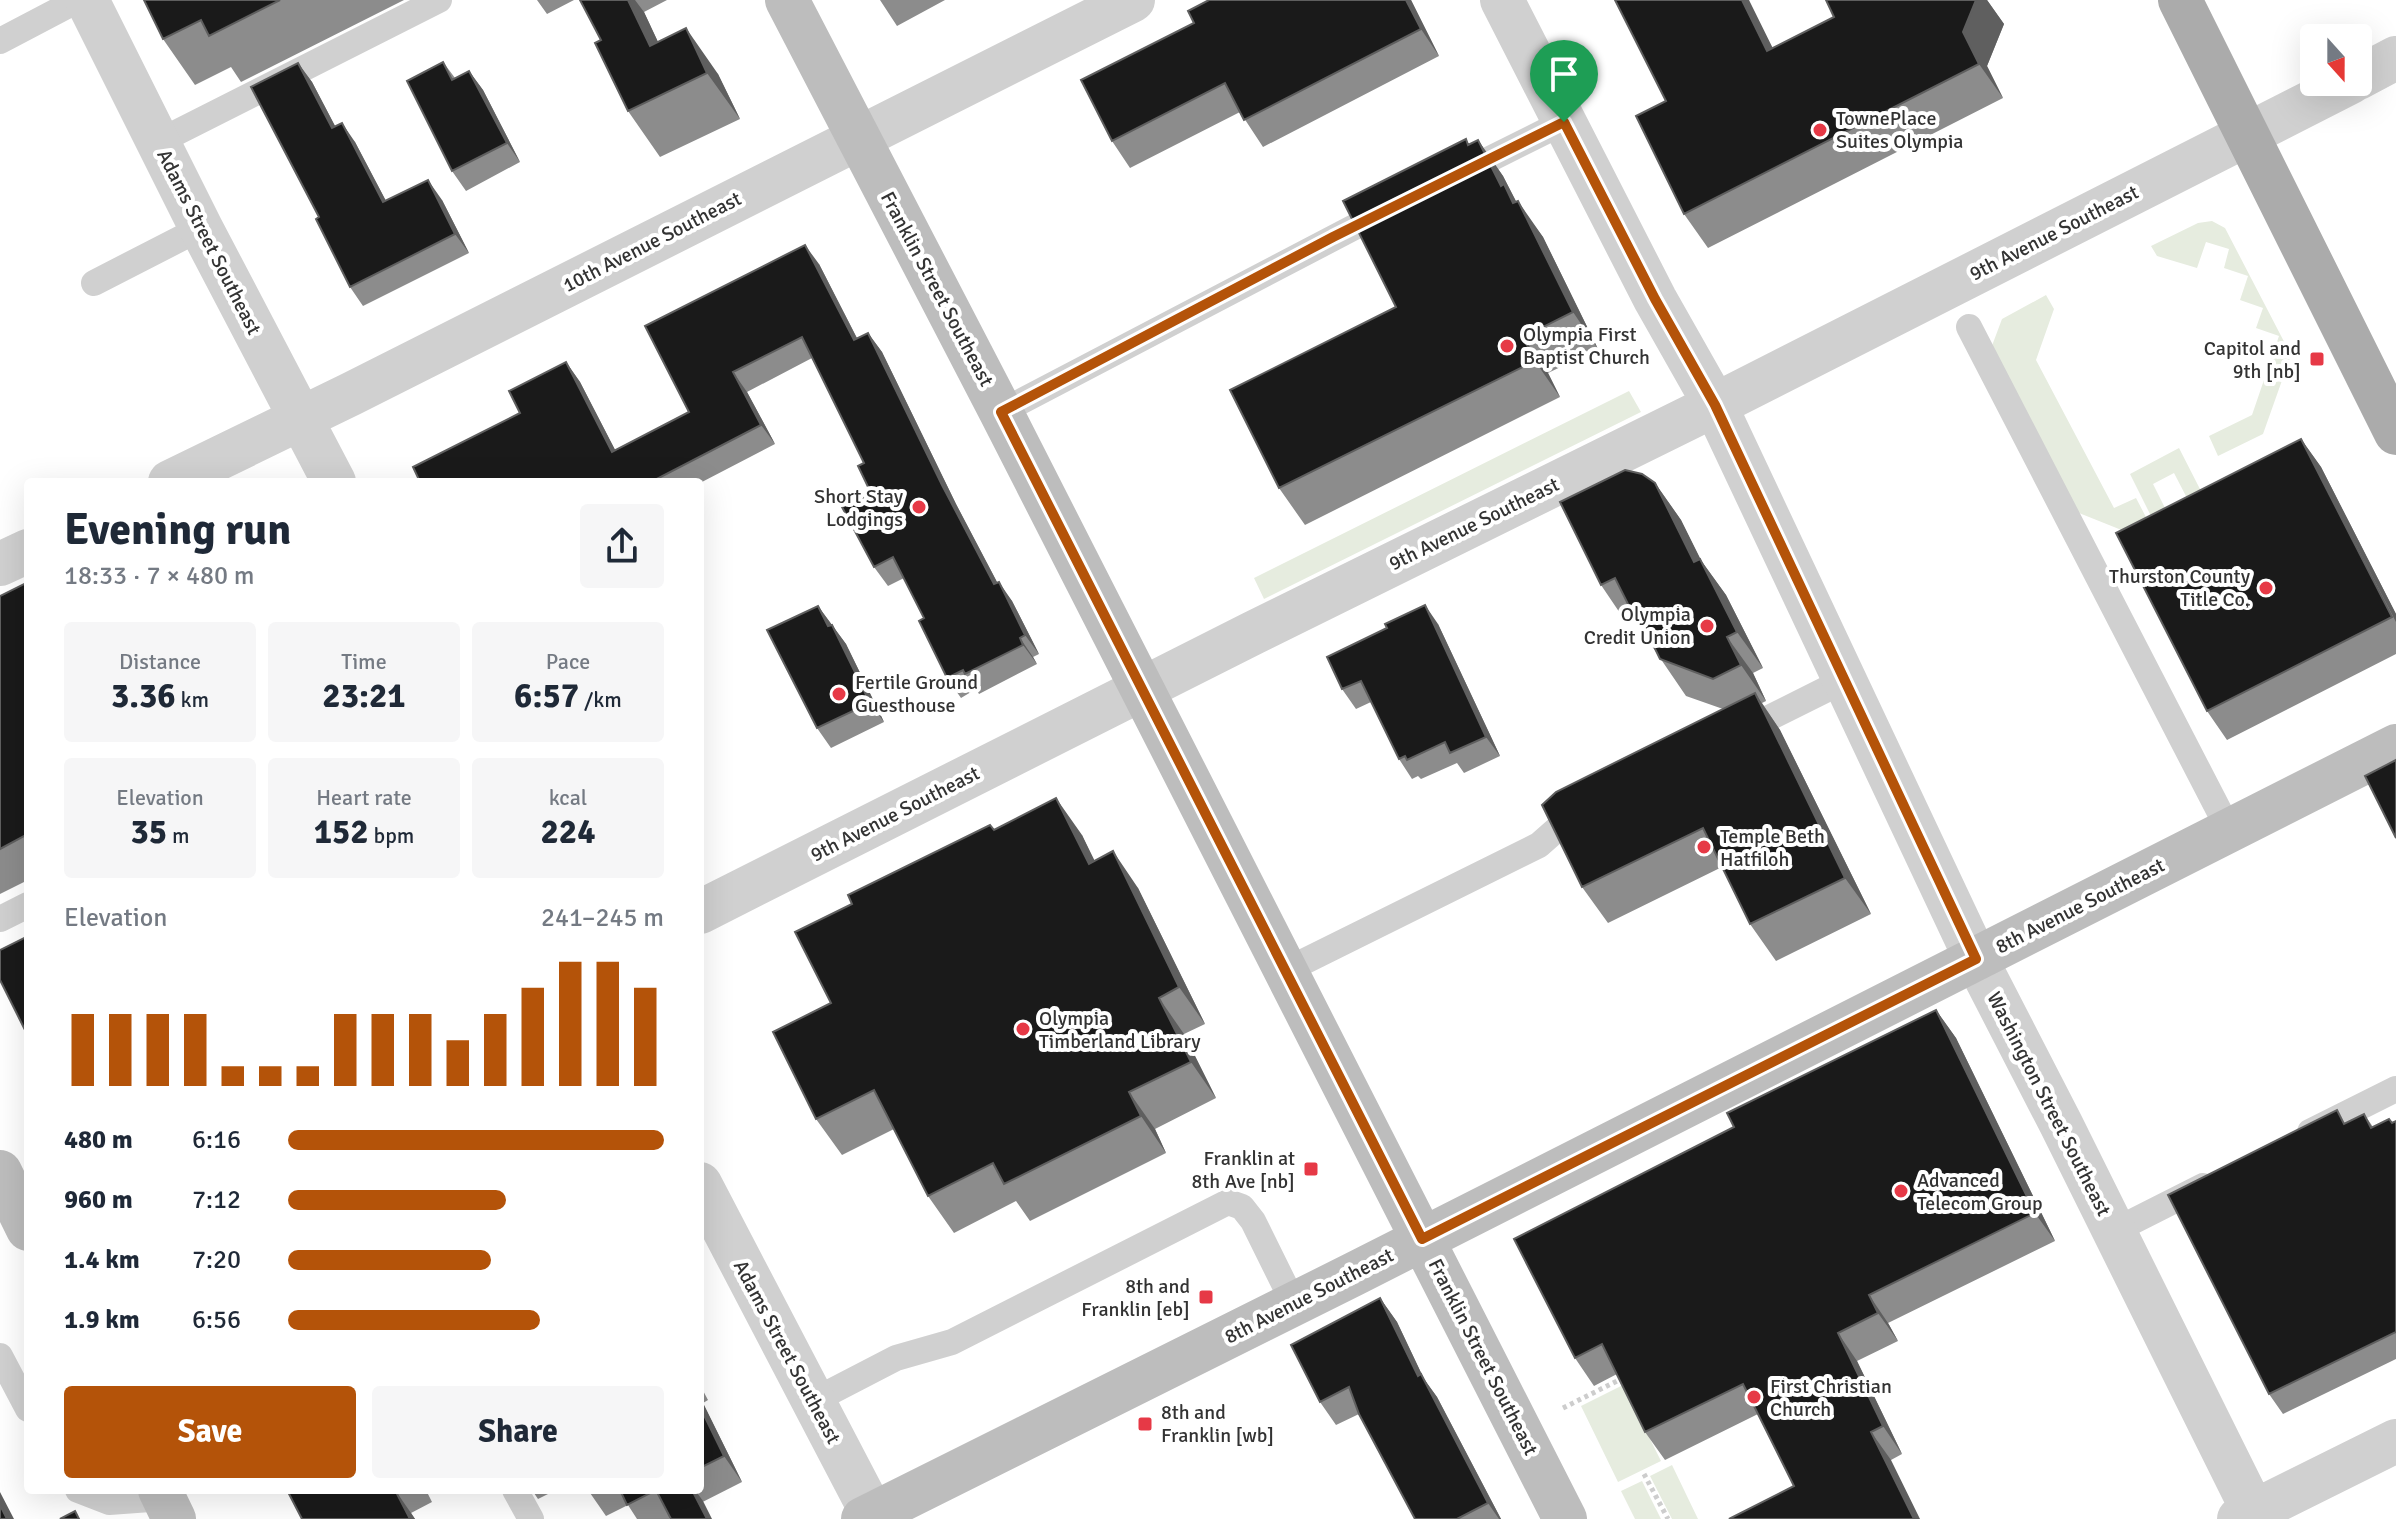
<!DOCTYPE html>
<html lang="en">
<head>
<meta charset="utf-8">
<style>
  body { margin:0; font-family:Signika,sans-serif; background:#f6f6f7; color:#1f2937; height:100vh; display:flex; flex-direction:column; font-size:30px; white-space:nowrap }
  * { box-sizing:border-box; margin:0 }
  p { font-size:26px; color:#747a83 }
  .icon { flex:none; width:44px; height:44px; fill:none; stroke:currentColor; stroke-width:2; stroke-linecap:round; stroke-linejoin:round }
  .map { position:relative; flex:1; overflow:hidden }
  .sheet { position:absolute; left:24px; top:478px; width:680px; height:1016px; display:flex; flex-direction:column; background:#fff; border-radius:8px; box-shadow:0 8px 32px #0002 }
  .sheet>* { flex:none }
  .needle { width:52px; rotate:159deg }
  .buttons { position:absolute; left:2300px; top:24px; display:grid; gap:16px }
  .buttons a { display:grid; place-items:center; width:72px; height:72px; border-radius:8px; background:#fff; box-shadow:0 8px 32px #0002; font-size:40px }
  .pin { position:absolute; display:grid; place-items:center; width:68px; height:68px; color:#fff; margin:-82px -34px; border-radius:50% 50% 50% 0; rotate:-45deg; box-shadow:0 0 8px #0007 }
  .pin .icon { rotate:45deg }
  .round { display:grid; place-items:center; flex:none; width:84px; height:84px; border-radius:8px; background:#f6f6f7 }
  .summary { display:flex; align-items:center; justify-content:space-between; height:136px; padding:0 40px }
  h1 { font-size:44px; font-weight:700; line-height:60px }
  .figures { display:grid; grid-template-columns:repeat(3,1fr); gap:12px; height:136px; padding:8px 40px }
  .figures div { display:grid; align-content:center; border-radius:8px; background:#f6f6f7; text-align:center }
  .figures b { font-size:34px; font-weight:700 }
  .figures small { font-size:22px; font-weight:400 }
  .figures p { font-size:22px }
  .chart { height:224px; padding:16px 40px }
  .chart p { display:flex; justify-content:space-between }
  .chart svg { width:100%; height:144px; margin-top:8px; stroke:#b45309; stroke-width:6 }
  .button { display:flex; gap:16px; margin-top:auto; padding:16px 40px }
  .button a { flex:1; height:92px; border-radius:8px; background:#b45309; color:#fff; font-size:32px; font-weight:700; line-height:92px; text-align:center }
  .button a+a { background:#f6f6f7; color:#1f2937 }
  ul { padding:0 40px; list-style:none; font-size:26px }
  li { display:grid; grid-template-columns:128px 96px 1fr; align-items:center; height:60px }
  li i { height:20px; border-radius:10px; background:#b45309 }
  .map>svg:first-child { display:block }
  .green { fill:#e6ecdf }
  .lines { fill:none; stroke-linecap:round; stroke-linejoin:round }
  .path { stroke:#cdcdcd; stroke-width:5; stroke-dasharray:4 4; stroke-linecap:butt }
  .lane { stroke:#d0d0d0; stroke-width:26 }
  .street { stroke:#d0d0d0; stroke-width:44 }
  .secondary { stroke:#bdbdbd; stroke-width:44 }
  .primary { stroke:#ababab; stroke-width:44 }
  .wall { fill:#8c8c8c }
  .shaded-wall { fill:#5f5f5f }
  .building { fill:#1a1a1a; stroke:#5f5f5f; stroke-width:2 }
  .route-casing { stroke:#fff; stroke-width:16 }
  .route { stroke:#b45309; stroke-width:10 }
  .poi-dot { fill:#e63946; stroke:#fff; stroke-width:3 }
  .labels { text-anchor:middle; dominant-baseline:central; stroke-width:8; stroke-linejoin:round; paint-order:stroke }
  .poi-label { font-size:20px; fill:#333; stroke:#fff; text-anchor:start }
  .street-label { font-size:20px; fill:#333; stroke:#fff }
</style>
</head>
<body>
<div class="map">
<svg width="2396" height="1519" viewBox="0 0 2396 1519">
  <rect width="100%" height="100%" fill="#fff"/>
  <path class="green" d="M2212,221l13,7 66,127 -28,79 -45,22 -9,-20 43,-21 27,-79 -23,-8 7,-20 -23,-8 8,-24 -24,-8 5,-19 -23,-7 -9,26 -40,-12 -6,-10 47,-23z
    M2046,295l8,14 -18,51 78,148 22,-10 11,21 -23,12 -50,-20 -84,-160 12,-32z
    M1629,391l12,21 -377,187 -10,-21z
    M2179,448l23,45 -14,7 -14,-27 -21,11 12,24 -14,8 -21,-42z
    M1623,1385l38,76 -43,21 -37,-76z
    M1672,1465l26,54h-26l-22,-43z
    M1642,1481l19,38h-26l-14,-28z"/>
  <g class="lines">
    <path class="path" d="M1563,1408l60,-30
      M1644,1474l24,45"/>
    <path class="lane" d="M0,41l78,-41
      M158,142l281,-142
      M1460,174l104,-52
      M94,283l107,-55
      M1969,327l260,503
      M1001,412l384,-201
      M1741,732l104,-52
      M0,919l28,-14
      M1285,971l254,-126 34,-30 7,-4
      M2310,1132l86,-43
      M2114,1231l89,-45
      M0,1356l28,53
      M813,1401l83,-43 56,-16 276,-140 14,5 11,14 41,83
      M78,1490l31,12 55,-4
      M515,1490l16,29"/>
    <path class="street" d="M87,0l114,228 133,254
      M1502,0l153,299 60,106 261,554 85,165 196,395
      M2358,78l38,-20
      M170,482l181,-88 782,-394
      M0,564l28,-13
      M700,912l553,-279 462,-228 636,-323
      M700,1184l175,335
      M2239,1519l157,-78"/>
    <path class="secondary" d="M787,0l214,412 564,1107
      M0,1172l28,57
      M160,1490l14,29
      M863,1519l491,-245 1042,-528"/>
    <path class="primary" d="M2180,0l216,433"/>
  </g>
  <path class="wall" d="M144,0h260l-163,82 -10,-15 -36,18 -32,-46z
    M537,0h37l-27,14z
    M580,0h87l-23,12 14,30 60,32 22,45 -80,38 -32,-46 -27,-71z
    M880,0h65l-48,26z
    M1209,0h202l28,56 -176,91 -23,-35 -110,56 -18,-27z
    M1826,0h161l17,24 -17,42 16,32 -295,150 -24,-34 89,-166 61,-31z
    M443,62l12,16 14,-7 14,19 37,72 -54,29 -14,-20z
    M298,63l14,19 23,44 20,16 31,59 56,-1 27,53 -106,53 -13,-19 -31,-70z
    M1466,139l3,5 9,-4 25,36 13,26 27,35 55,112 -50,24 12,24 -255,128 -26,-37 117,-181z
    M819,264l38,74 11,-5 14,19 74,152 41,78 15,19 27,53 -6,3 4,7 -58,30 -3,-5 -15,9 -14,-20 -23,-60 -20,-40 -16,8 -14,-19 -3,-74 -7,-30 -52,-105 -65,34 28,52 -75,39v-1h-280l100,-69 46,-51 14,20 35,68 74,-38z
    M2301,439l20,28 75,147v40l-169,86 -20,-29z
    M1655,483l26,37 19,39 26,36 37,73 -10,5 13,28 -4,2 18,27 91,184 -95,47 -26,-37 -28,-57 -114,56 -26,-36 141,-178 -37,-13 -45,-66 -6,-12 -9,4 -25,-37z
    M28,582v298l-28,14v-298z
    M818,606l28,38 38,78 -53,26 -14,-20z
    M1438,624l62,132 -36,17 -7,-10 -36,16 -3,-3 -6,3 -13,-20 -28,-57 -15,7 -14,-20z
    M994,830l88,5 12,26 44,27 67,136 -21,10 32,64 -61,31 11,24 -136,68 -14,-20 -62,32 -26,-37 -34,-67 -52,26 -26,-36 15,-116z
    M1936,1010l20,28 99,203 -167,82 10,18 -41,20 45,93 -11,6 -97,26 -36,-72 -93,46 -20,-28 -28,-58 -23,12 -19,-28 159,-231z
    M2364,1114l9,13 23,-6v238l-113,55 -14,-20 77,-271z
    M1380,1298l17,24 27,57 13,18 64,122h-86l-56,-105 -23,11 -16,-23z
    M700,1385l8,15 -5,3 39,79 -73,37h-32l-9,-14 -22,11 -18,-26h112z
    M287,1490h139l6,12 -21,11 4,6h-113z
    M532,1490h24l-18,9z"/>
  <path class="shaded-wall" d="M628,0h7l9,12 35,75 -29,-41z
    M1406,0h5l28,56 -18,-27z
    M1742,0h7l42,85 -24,-34z
    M1976,0h11l17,24 -17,42 16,32 -24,-34 -16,-32z
    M686,28l32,46 22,45 -33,-46z
    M298,63l14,19 34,65 -14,-19z
    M469,71l14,19 37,72 -13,-19z
    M342,123l13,19 42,80 -14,-20z
    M1478,140l25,36 14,27 1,-2 25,36 55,112 -25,-37 -72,-126z
    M428,180l14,20 27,53 -14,-19z
    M805,245l14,19 49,96 -14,-20z
    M868,333l14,19 74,152 52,99 -14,-19 -52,-99z
    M1523,337l25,36 12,24 -25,-36z
    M566,362l14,20 46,89 -14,-19z
    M733,372l14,20 28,52 -14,-19z
    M2301,439l20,28 75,147v8z
    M1655,483l26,37 39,78 -26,-36z
    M1700,559l26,36 37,73 -26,-36z
    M999,582l13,19 27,53 -14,-19z
    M1425,605l13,19 62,132 -14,-19z
    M818,606l14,19 -4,1z
    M832,625l14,19 38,78 -14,-19z
    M1727,637l26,36 13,28 -25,-36z
    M1020,638l13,19 4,7 -14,-19z
    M1755,693l25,37 91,184 -26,-36z
    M1056,798l26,37 32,65 -25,-36z
    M1113,851l25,37 67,136 -26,-37z
    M1159,998l25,36 32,64 -25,-36z
    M1936,1010l20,28 99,203 -20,-28z
    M1129,1092l26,37 11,24 -25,-37z
    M1869,1295l19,28 10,18 -20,-28z
    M1380,1298l17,24 27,57 13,18 64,122h-2l-11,-16 -70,-127z
    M1838,1333l19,28 45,93 -19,-28z
    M700,1398l3,5 39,79 -18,-26 -24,-49z
    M1871,1432l20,28 29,59h-6z
    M395,1490l16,23 4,6h-5z
    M692,1490h3l8,11 9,18h-5z
    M0,1492l14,27h-7l-7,-14z"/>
  <path class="building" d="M144,0h136l-71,36 -8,-16 -38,19z
    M580,0h48l22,46 36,-18 21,45 -79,38 -33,-68 6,-3z
    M1209,0h197l15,29 -177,91 -19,-37 -113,58 -31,-61 113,-57 -6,-12z
    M1615,0h127l25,51 67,-34 -8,-17h150l-13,32 16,32 -295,150 -48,-98 30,-15z
    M443,62l9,18 17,-9 38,72 -55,28 -45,-90z
    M298,63l34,65 10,-5 41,79 45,-22 27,54 -105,53 -34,-68 3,-2 -68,-130z
    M1466,139l2,6 10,-5 23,46 3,-2 9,19 5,-2 55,111 -50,25 12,24 -256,127 -49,-98 166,-83 -53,-106z
    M805,245l49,95 14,-7 74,152 52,99 5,-2 26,53 -5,3 3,7 -58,29 -2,-4 -16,8 -28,-57 5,-3 -31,-61 -19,10 -32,-60 29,-14 -13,-27 6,-3 -62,-126 -69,35 28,53 -110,57h-231l-7,-15 107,-54 -11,-22 57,-29 46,90 77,-40 -44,-86z
    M2301,439l91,178 -185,94 -91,-178z
    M1625,470l17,4 13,9 39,79 6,-3 37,73 -10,5 14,28 -28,14 -53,-20 -15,-31 -4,2 -26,-52 -14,7 -41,-83z
    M28,582v252l-28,15v-253z
    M1425,605l61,132 -36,16 -5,-11 -38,18 -2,-4 -6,3 -38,-78 -19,8 -15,-32 60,-29 -2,-4z
    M818,606l10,20 4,-1 38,78 -53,25 -50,-98z
    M1755,693l90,185 -95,46 -47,-96 -121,59 -40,-82 14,-13z
    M2396,760v78l-31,-62z
    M1056,798l33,66 24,-13 66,136 -20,11 32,64 -62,30 12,24 -137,68 -11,-21 -65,33 -54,-106 -58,29 -43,-87 58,-29 -36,-71 57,-28 -4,-9 142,-70 4,5z
    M28,936v100l-28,-56v-30z
    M1936,1010l99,203 -166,82 9,18 -40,20 45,93 -12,6 43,87h-185l65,-33 -51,-102 -98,48 -43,-88 -27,14 -61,-119 220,-112 -7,-14z
    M2337,1110l7,14 20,-10 7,14 18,-9 3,4 4,-2v211l-127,62 -101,-199z
    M1380,1298l38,78 3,-2 67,129 -31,16h-42l-56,-105 -10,-27 -29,15 -29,-57z
    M700,1407l24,49 -24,12z
    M287,1490h108l15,29h-108z
    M620,1490h72l15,29h-36l-15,-29 -29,15z
    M0,1505l7,14h-7z
    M75,1511l4,8h-19z"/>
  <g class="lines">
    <defs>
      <path id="route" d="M1564,122l91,177 60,106 261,554 -554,280 -421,-827 332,-175z"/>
    </defs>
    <use href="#route" class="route-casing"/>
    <use href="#route" class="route"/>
  </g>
  <g class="poi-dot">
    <circle cx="1820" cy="130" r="8"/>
    <circle cx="1507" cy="346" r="8"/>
    <rect x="2309" y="351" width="16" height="16" rx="4"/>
    <circle cx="919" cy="507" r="8"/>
    <circle cx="2266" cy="588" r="8"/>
    <circle cx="1707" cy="626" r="8"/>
    <circle cx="839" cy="694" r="8"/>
    <circle cx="1704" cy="847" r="8"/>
    <circle cx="1023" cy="1029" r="8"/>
    <rect x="1303" y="1161" width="16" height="16" rx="4"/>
    <circle cx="1901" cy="1191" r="8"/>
    <rect x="1198" y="1289" width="16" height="16" rx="4"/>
    <circle cx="1754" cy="1397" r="8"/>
    <rect x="1137" y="1416" width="16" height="16" rx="4"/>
  </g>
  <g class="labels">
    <g class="poi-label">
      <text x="1836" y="118">TownePlace<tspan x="1836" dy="23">Suites Olympia</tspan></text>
      <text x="1523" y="334">Olympia First<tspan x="1523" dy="23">Baptist Church</tspan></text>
      <text x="2301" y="348" text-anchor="end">Capitol and<tspan x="2301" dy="23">9th [nb]</tspan></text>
      <text x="903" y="496" text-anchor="end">Short Stay<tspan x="903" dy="23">Lodgings</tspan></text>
      <text x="2250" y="576" text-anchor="end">Thurston County<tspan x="2250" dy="23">Title Co.</tspan></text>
      <text x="1691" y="614" text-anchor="end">Olympia<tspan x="1691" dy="23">Credit Union</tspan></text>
      <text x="855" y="682">Fertile Ground<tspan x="855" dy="23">Guesthouse</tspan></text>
      <text x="1720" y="836">Temple Beth<tspan x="1720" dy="23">Hatfiloh</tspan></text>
      <text x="1039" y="1018">Olympia<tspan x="1039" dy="23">Timberland Library</tspan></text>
      <text x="1295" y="1158" text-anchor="end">Franklin at<tspan x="1295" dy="23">8th Ave [nb]</tspan></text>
      <text x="1917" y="1180">Advanced<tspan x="1917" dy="23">Telecom Group</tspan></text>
      <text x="1190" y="1286" text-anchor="end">8th and<tspan x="1190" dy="23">Franklin [eb]</tspan></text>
      <text x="1770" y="1386">First Christian<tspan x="1770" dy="23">Church</tspan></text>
      <text x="1161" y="1412">8th and<tspan x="1161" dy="23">Franklin [wb]</tspan></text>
    </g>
    <g class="street-label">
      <text transform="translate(2054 233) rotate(-27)">9th Avenue Southeast</text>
      <text transform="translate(209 242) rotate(63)">Adams Street Southeast</text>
      <text transform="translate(652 242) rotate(-27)">10th Avenue Southeast</text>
      <text transform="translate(937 289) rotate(62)">Franklin Street Southeast</text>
      <text transform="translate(1474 524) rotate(-26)">9th Avenue Southeast</text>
      <text transform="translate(895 814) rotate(-27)">9th Avenue Southeast</text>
      <text transform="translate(2080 906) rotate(-27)">8th Avenue Southeast</text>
      <text transform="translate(2049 1104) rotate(63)">Washington Street Southeast</text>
      <text transform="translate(1309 1296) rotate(-27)">8th Avenue Southeast</text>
      <text transform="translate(787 1352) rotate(62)">Adams Street Southeast</text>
      <text transform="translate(1483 1357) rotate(63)">Franklin Street Southeast</text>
    </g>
  </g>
</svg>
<div class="buttons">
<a><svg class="needle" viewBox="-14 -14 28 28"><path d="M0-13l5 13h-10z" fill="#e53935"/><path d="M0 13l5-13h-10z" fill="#747a83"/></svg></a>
</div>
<div class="pin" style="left:1564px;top:122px;background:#1e9e55"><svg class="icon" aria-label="arrive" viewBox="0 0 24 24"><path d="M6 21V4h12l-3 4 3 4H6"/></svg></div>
<section class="sheet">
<div class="summary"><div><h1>Evening run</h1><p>18:33 · 7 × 480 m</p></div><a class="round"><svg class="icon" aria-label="share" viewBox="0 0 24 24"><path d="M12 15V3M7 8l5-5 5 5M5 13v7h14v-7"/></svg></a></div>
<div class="figures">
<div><p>Distance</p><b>3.36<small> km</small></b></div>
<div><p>Time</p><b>23:21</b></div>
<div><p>Pace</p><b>6:57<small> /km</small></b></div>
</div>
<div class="figures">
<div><p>Elevation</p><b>35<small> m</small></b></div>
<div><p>Heart rate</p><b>152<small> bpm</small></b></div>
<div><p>kcal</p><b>224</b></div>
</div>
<div class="chart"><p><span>Elevation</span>241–245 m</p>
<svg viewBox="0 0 160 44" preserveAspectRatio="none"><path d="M5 44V22M15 44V22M25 44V22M35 44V22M45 44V38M55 44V38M65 44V38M75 44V22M85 44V22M95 44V22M105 44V30M115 44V22M125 44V14M135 44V6M145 44V6M155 44V14"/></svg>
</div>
<ul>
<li><b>480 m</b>6:16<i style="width:100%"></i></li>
<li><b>960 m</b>7:12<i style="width:58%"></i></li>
<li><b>1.4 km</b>7:20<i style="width:54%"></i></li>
<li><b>1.9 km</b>6:56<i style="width:67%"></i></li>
</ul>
<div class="button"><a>Save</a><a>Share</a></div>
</section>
</div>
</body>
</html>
